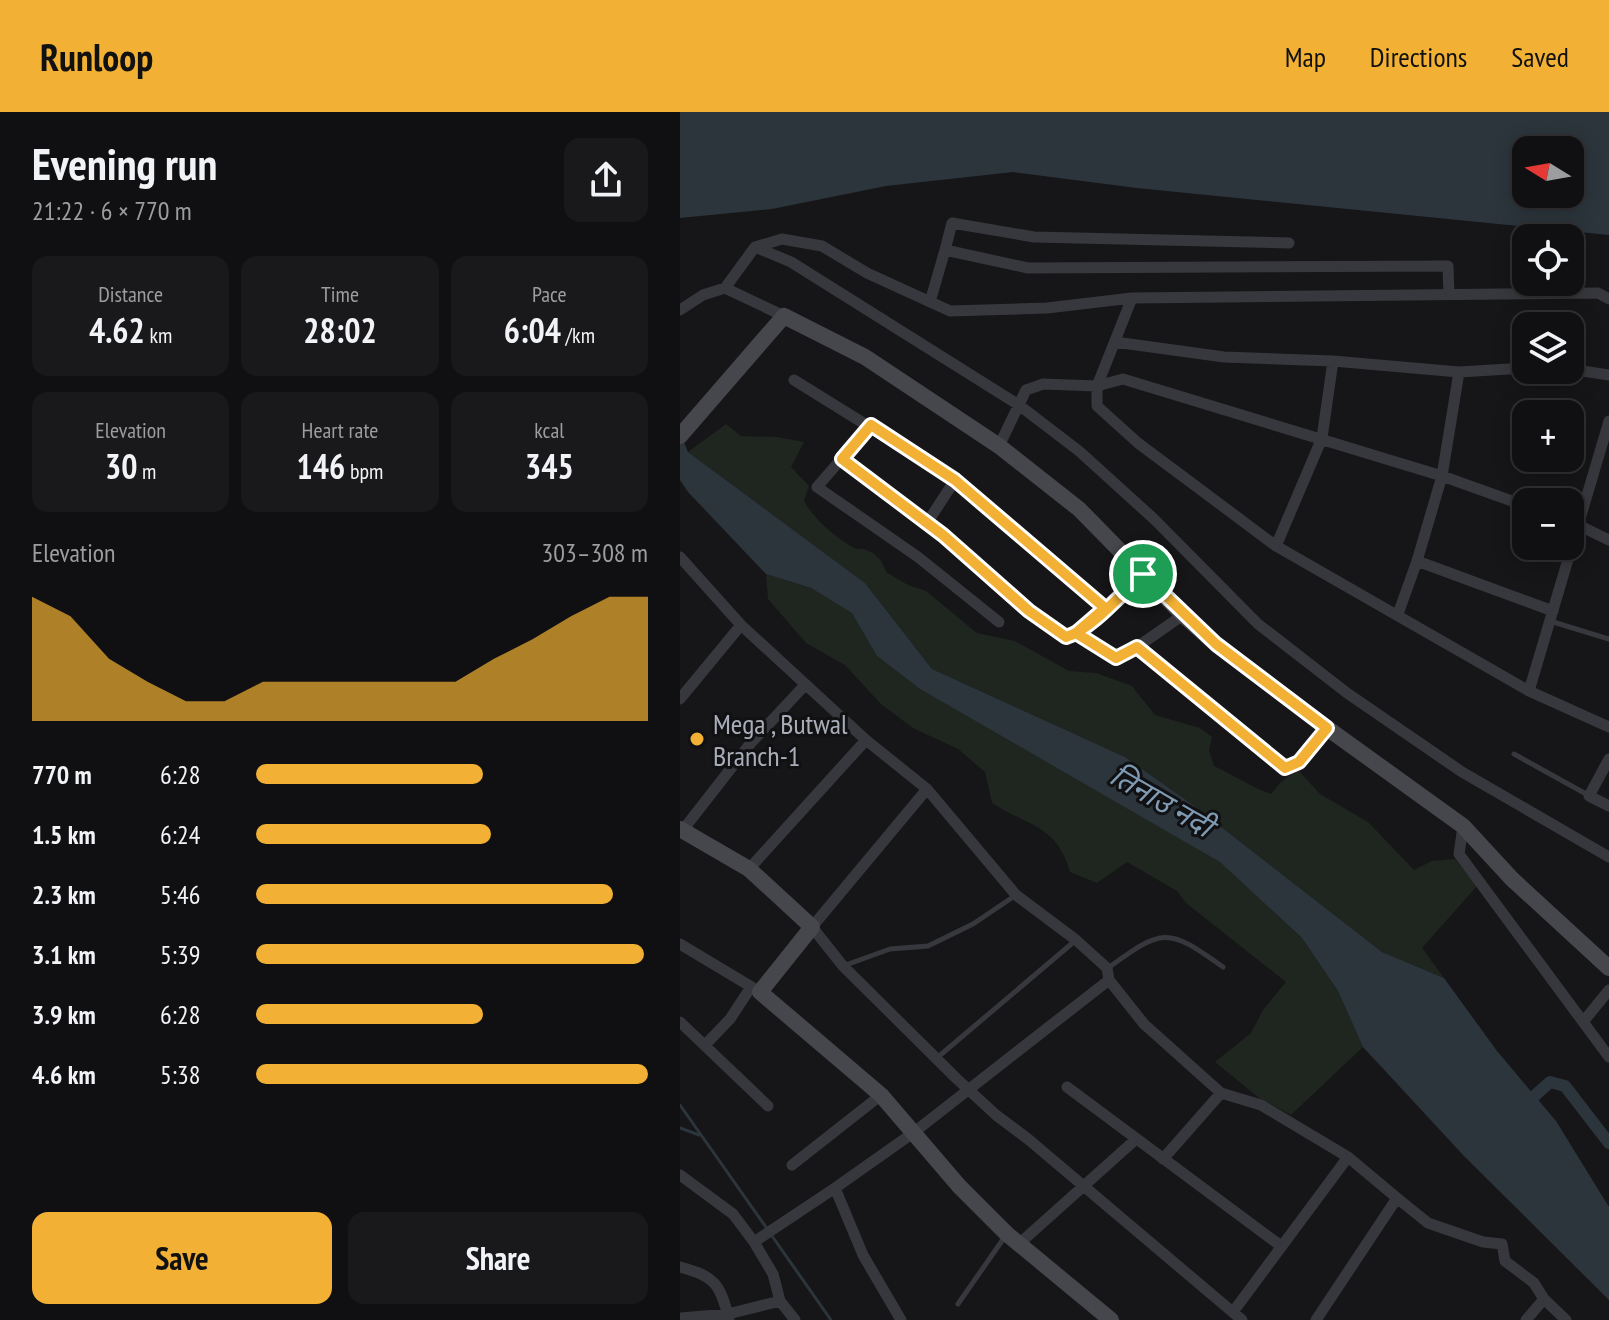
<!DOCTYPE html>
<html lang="en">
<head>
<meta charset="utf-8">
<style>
  body { margin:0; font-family:"PT Sans Narrow","Noto Sans Devanagari",sans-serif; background:#19191b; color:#f1f3f6; height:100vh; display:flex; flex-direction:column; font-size:30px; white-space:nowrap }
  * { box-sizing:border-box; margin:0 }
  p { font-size:26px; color:#9c9d9f }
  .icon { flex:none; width:44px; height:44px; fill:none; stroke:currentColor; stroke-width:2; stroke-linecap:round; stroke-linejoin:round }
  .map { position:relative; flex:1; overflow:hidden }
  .side { display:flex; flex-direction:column; background:#101012; width:680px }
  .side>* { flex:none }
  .needle { width:52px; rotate:281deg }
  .controls { position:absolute; left:832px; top:24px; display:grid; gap:16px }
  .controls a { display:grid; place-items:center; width:72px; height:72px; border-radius:16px; background:#101012; box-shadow:0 4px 20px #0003,0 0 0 2px #303032; font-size:40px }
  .pin { position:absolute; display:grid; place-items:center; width:68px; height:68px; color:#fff; margin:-34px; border:4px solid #fff; border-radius:50%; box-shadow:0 2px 8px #0007 }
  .round { display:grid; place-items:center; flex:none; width:84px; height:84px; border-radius:16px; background:#19191b }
  .overview { display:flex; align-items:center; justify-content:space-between; height:136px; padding:0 32px }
  h1 { font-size:44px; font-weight:800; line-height:60px }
  .stats { display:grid; grid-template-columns:repeat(3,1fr); gap:12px; height:136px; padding:8px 32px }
  .stats div { display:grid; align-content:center; border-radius:16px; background:#19191b; text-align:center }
  .stats b { font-size:34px; font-weight:800 }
  .stats small { font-size:22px; font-weight:400 }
  .stats p { font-size:22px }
  .chart { height:224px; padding:16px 32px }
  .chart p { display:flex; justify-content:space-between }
  .chart svg { width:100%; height:144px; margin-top:8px; fill:#f2b134; opacity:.7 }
  .button { display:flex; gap:16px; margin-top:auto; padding:16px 32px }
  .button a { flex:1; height:92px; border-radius:16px; background:#f2b134; color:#111; font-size:32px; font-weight:800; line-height:92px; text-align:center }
  .button a+a { background:#19191b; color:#f1f3f6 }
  ul { padding:0 32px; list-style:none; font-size:26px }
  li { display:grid; grid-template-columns:128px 96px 1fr; align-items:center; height:60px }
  li i { height:20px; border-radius:10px; background:#f2b134 }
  header { display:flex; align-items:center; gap:48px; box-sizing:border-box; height:112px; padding:0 40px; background:#f2b134; color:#111 }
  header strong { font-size:38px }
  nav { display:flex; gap:44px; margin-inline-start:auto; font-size:28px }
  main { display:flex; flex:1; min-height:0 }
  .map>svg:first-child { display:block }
  .green { fill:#1e261f }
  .water { fill:#2c353c; fill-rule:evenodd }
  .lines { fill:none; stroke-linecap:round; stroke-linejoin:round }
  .stream { stroke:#2c353c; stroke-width:3 }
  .canal { stroke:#2c353c; stroke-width:12 }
  .lane { stroke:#37383d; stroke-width:5 }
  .street { stroke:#37383d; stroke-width:11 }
  .secondary { stroke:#45474d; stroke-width:16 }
  .route-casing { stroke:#fff; stroke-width:16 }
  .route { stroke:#f2b134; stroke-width:10 }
  .poi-dot { fill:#f2b134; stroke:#111113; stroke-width:3 }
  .labels { text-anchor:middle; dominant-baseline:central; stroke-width:6; stroke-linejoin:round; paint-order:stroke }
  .poi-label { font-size:28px; fill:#a8adb8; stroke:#111113; text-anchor:start }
  .water-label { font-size:30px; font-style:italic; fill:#7f9bb3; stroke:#111113 }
</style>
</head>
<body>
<header>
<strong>Runloop</strong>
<nav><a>Map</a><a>Directions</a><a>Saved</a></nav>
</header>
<main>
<section class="side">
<div class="overview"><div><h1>Evening run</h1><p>21:22 · 6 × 770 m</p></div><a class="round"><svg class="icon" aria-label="share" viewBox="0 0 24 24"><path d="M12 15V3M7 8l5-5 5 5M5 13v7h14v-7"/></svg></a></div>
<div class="stats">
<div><p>Distance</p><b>4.62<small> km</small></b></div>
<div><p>Time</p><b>28:02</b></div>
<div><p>Pace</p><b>6:04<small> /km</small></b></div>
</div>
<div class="stats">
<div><p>Elevation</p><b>30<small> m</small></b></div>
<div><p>Heart rate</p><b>146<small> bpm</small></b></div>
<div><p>kcal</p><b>345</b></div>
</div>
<div class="chart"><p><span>Elevation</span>303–308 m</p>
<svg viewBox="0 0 160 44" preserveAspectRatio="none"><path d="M0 44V6L10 12L20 25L30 32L40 38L50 38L60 32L70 32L80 32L90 32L100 32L110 32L120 25L130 19L140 12L150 6L160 6V44z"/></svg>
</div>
<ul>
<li><b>770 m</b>6:28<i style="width:58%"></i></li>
<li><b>1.5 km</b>6:24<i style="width:60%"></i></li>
<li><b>2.3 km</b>5:46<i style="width:91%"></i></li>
<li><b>3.1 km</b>5:39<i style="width:99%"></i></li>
<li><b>3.9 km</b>6:28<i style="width:58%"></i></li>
<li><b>4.6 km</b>5:38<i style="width:100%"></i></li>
</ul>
<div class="button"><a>Save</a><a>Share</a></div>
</section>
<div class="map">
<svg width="929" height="1208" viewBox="0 0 929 1208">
  <rect width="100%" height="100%" fill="#161618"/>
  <path class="green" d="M46,312l15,12 36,1 27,5 -13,25 18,19 -5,15c11,19 31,36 50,47 4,2 8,0 12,2 11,3 17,12 20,22l22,13 18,6 51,42 38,8 54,30 27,2 36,13 23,29 45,13 12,9 -3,14 5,15c20,9 37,21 57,28l11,-13 16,-11 22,24 48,28 46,48 18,-9 23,-2 22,27 -55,62 22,30 -62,-26 -189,-147 -68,-48 -193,-88 -67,-86 -177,-131z
    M86,462l45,14 42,25 24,43 43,33 300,172 82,77 36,53 25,56 -72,68 -32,-17 -44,-36 36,-29 12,-23 23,-28 -100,-79 -9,-12 -50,-29 -30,21 -27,-11c-13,-47 -41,-45 -78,-69l-7,-31 -27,-23 -45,-21 -32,-24 -36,-39 -39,-22 -38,-44z"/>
  <path class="water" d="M0,0h929v123l-472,-47 -124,-16 -127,14 -114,23 -92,9zM846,38h44v44h-44z
    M0,320l8,20 177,131 67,86 193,88 68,48 189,147 62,26 53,73 59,70 53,86v93l-145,-144 -101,-109 -25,-56 -36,-53 -82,-76 -300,-173 -43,-33 -25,-43 -41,-25 -45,-14 -78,-82 -8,-12z"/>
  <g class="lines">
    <path class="stream" d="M0,993l88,125
      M0,1016l19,7
      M92,1124l59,84"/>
    <path class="canal" d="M851,987l19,-17 15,4 44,57"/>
    <path class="lane" d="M870,509l59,18
      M834,642l74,41
      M163,854l47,-17 38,-3 45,-22 43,-29
      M428,856c55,-40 59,-41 115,-1
      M258,945l138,-117
      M278,1192l48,-69"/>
    <path class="street" d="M75,135l36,15 228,143 60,46 75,68 104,105 89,69 115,79 147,85
      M265,138l7,-27 82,14 255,6
      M45,176l30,-41 27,-8 40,7 45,27 83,38 97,-3 85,-10 466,-5 11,6
      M250,190l15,-52 83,18 420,-2 1,29
      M0,198l23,-15 22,-7 59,28
      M435,230l109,15 109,4 126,11 67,-4
      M890,257l39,6
      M114,268l161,100 150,128
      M417,274l26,-7 319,97 84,30
      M417,274l35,-88
      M191,313l-54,62 101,70 81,65
      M319,334l27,-56 17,-6 54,2v20l41,37 138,103 253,145 80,36
      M162,347l101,76 86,76 37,26 10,-4 33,23 7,2 21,-11 46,-32
      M890,409l39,19
      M247,411l28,-43
      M596,434l46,-108 11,-77
      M0,445l61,68 125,115 61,49 89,106 60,45 31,28 2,12 35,44 77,69 40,12 87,52 49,41 -81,122
      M737,449l136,50
      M718,502l19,-53 25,-85 17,-104
      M396,521l67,-59
      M457,535l148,121 14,-6 28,-34
      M849,579l80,-270
      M0,587l61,-74
      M929,647l-20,37 20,10
      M247,677l-115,138 31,39 114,113 39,36 32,24 214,181
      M783,714l-4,28 150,203
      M2,719l68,-87 55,-59
      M69,757l117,-129
      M0,832l80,48
      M0,910l88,84
      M903,910l26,-32
      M26,932l24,-25 21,-32
      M387,975l214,159
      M483,1047l58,-66
      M112,1053l89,-70
      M0,1063l53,39 21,28 19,32 7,27 15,19
      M155,1076l78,-55 196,-153
      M717,1086l31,25 55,19 19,2 3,17 29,22 10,16 22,21
      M74,1130l81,-54 28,67 38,65
      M339,1132l116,-104
      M0,1155c35,9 40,17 49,52
      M553,1200l115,-155
      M0,1206l48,-4 52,-13
      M846,1208l18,-21"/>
    <path class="secondary" d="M0,324l104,-120 81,41 134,89 80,63 104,106 33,29 111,84 136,98 49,53 97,89
      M0,717l69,40 63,58 -52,65 121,103 78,91 48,48 104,86"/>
  </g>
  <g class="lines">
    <defs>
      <path id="route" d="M463,462c-20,18 -52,56 -77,63l-37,-26 -86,-76 -101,-76 29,-34 84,55 150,128 -29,25 40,25 21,-11 148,121 14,-6 28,-34 -111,-84 -73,-70"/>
    </defs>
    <use href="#route" class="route-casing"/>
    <use href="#route" class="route"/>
  </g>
  <circle class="poi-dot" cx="17" cy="627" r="8"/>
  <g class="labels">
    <g class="poi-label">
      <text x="33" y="611">Mega , Butwal<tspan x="33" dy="32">Branch-1</tspan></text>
    </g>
    <g class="water-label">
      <text transform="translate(482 688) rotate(30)">तिनाउ नदी</text>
    </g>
  </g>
</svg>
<div class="controls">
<a><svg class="needle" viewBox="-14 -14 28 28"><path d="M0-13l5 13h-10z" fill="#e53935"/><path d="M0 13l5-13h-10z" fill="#9c9d9f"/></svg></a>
<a><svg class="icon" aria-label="locate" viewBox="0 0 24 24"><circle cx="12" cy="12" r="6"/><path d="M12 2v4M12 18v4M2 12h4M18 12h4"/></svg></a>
<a><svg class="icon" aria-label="layers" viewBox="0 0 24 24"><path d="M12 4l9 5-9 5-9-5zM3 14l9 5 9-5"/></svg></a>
<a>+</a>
<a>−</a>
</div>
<div class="pin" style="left:463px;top:462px;background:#1e9e55"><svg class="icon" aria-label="arrive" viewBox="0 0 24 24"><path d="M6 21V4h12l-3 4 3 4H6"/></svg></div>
</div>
</main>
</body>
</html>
